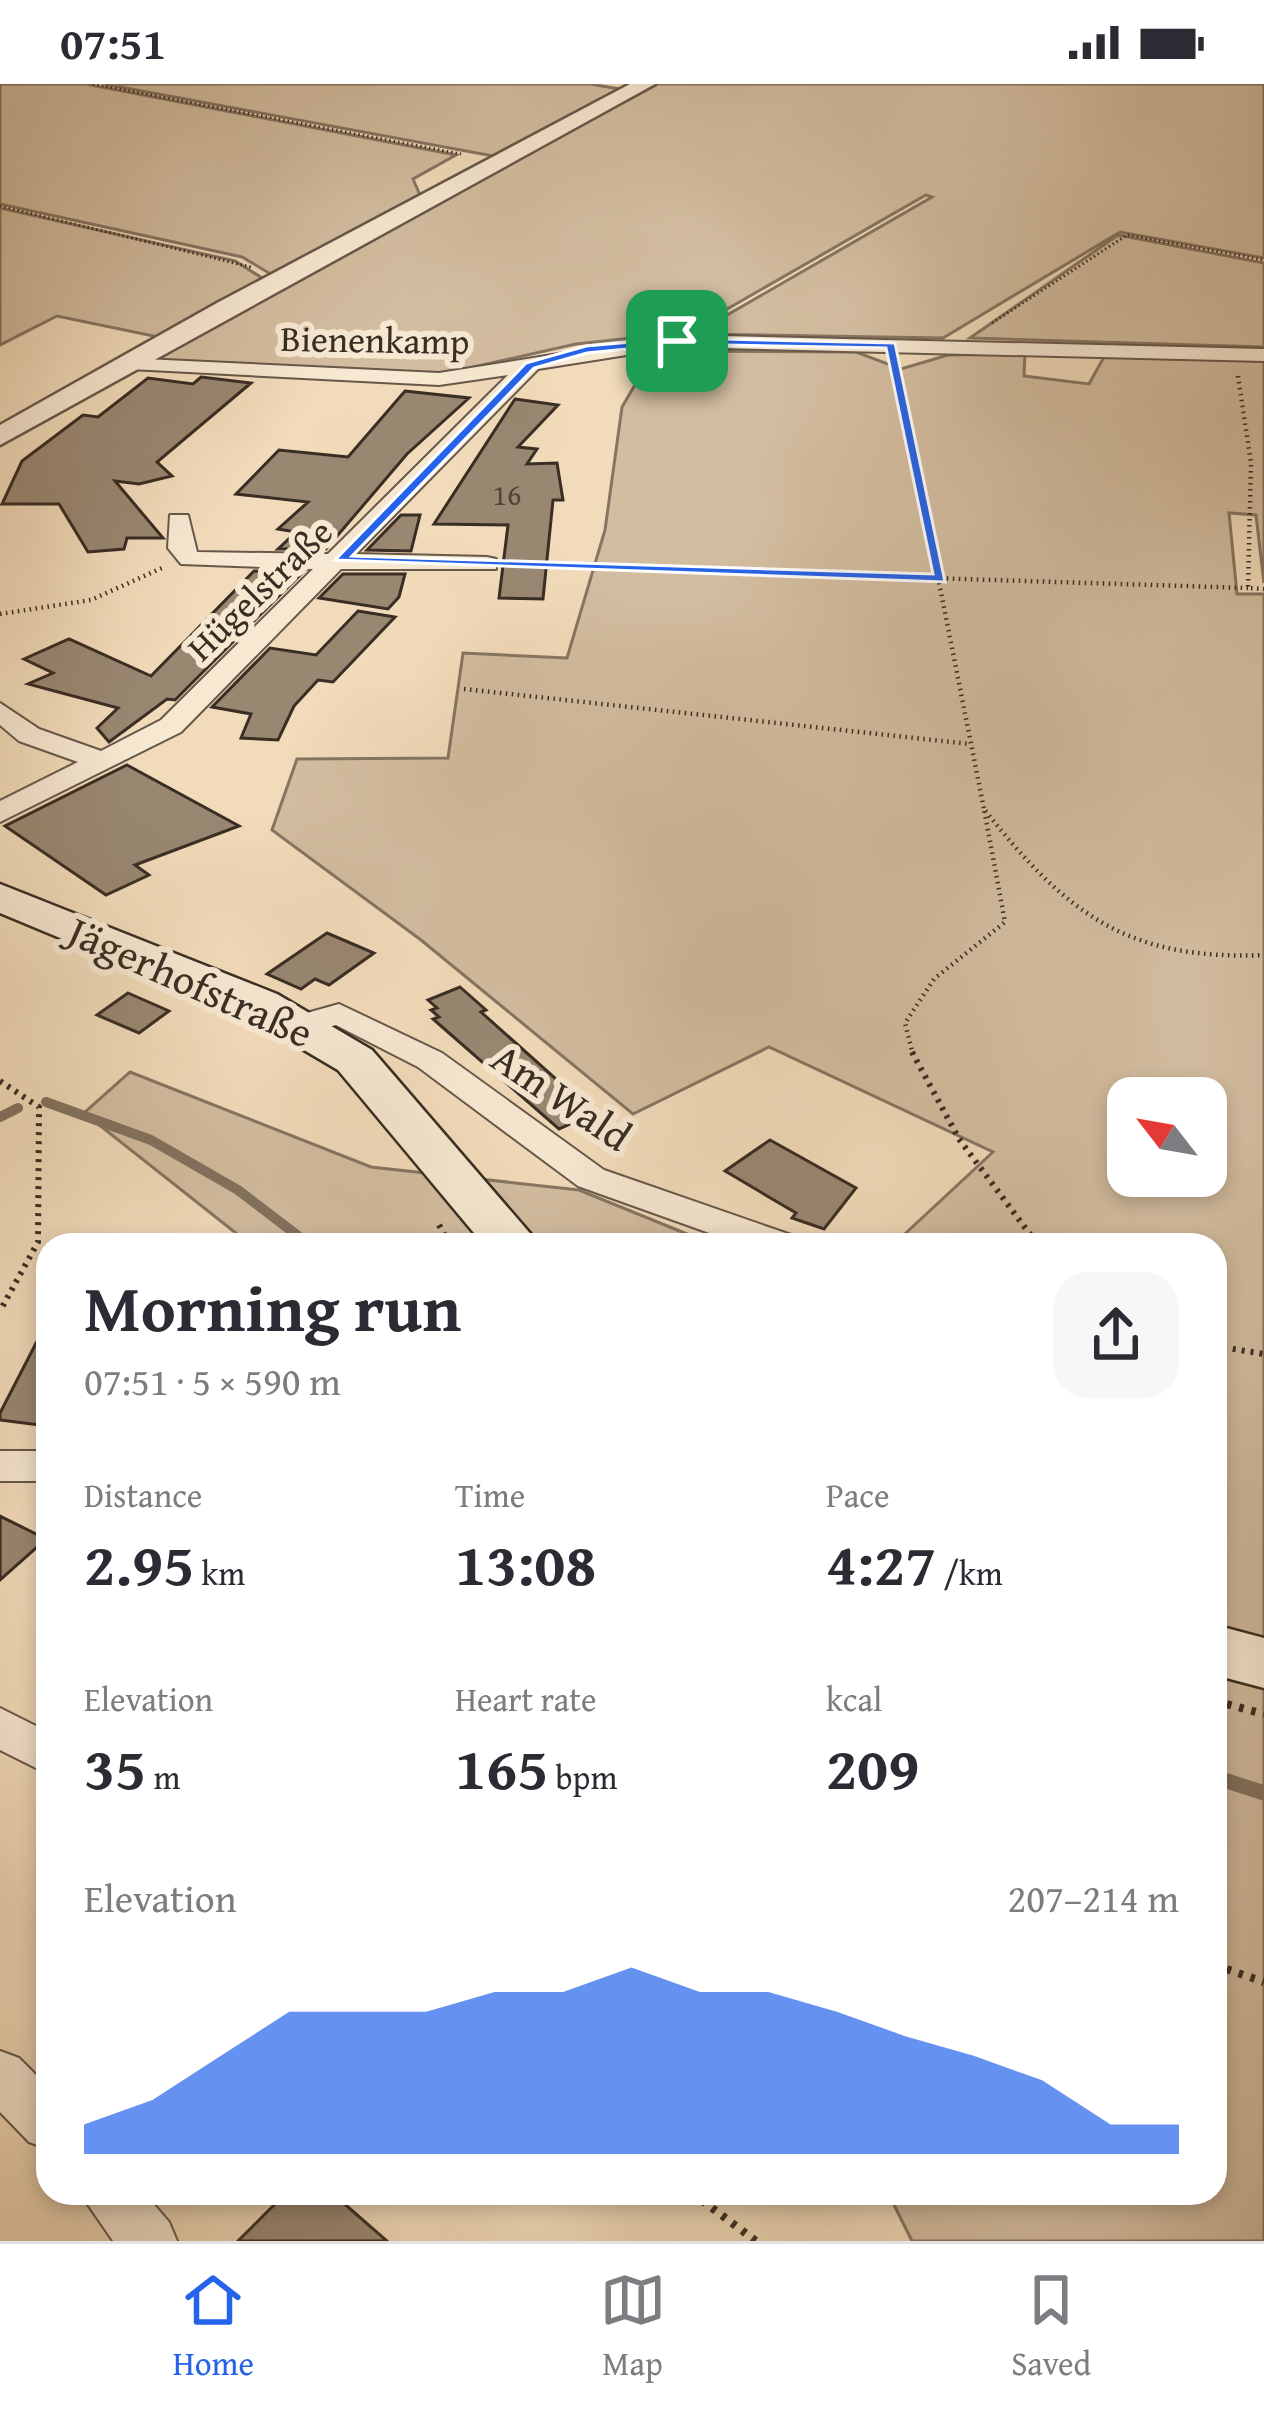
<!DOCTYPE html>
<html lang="en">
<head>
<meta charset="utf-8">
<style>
  body { margin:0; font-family:"Gentium Book Plus",serif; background:#f7f7f7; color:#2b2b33; height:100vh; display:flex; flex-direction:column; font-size:45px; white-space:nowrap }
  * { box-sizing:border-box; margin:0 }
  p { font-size:39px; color:#7c7c81 }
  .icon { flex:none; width:66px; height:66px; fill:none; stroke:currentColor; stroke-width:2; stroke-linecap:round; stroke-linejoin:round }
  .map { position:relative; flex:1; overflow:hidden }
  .panel { position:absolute; left:36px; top:1149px; width:1191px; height:972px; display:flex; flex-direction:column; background:#fff; border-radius:36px; box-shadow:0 6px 18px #0003 }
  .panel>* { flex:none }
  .needle { width:78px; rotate:301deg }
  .buttons { position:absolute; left:1107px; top:993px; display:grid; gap:24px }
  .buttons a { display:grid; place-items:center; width:120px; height:120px; border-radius:24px; background:#fff; box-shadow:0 6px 18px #0003; font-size:60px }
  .pin { position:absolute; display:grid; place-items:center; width:102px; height:102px; color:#fff; margin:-51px; border-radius:24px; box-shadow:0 6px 18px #0006 }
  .round { display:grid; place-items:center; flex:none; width:126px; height:126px; border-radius:36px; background:#f7f7f7 }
  .summary { display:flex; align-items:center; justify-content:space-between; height:204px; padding:0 48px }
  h1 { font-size:66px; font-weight:700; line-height:90px }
  .figures { display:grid; grid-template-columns:repeat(3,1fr); gap:18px; height:204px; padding:12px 48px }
  .figures div { display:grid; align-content:center }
  .figures b { font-size:60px; font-weight:700 }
  .figures small { font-size:33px; font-weight:400 }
  .figures p { font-size:33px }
  .chart { height:336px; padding:24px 48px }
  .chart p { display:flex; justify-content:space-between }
  .chart svg { width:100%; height:216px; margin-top:12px; fill:#2563eb; opacity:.7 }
  .status { display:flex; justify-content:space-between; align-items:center; height:84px; padding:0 60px; background:#fff; direction:ltr }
  .status svg { height:33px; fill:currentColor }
  .menu { display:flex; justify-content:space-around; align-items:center; height:168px; border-top:3px solid #e1e1e2; background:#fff; font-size:33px; color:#7c7c81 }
  .menu a { display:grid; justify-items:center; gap:6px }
  .menu .selected { color:#2563eb }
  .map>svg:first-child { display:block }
  .green { fill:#d3bda0; stroke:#867562; stroke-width:3; fill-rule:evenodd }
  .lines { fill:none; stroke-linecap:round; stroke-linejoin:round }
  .stream-far1 { stroke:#82725f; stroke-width:10 }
  .stream { stroke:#82725f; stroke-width:15 }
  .building { fill:#998772; stroke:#392d24; stroke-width:3 }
  .minor-casing { stroke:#67584a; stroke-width:4 }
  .tertiary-casing { stroke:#67584a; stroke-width:5 }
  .secondary-casing { stroke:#392d24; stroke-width:5 }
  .path-far3 { stroke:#392d24; stroke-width:3; stroke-dasharray:1.5 3; stroke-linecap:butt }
  .path-far2 { stroke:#392d24; stroke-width:4.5; stroke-dasharray:1.5 4.5; stroke-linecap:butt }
  .path-far1 { stroke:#392d24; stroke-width:6; stroke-dasharray:3 6; stroke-linecap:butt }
  .path { stroke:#392d24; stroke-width:8; stroke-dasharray:4.5 8; stroke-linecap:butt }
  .minor { fill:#f7e8d2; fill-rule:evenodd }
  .tertiary { fill:#f7e8d2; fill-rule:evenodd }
  .secondary { fill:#f7e8d2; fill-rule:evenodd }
  .route { fill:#2563eb; stroke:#fff; stroke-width:3; fill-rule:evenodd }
  .labels { text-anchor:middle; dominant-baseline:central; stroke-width:12; stroke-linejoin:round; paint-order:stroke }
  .far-number-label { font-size:30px; fill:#514438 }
  .far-street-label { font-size:36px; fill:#392d24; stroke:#f7e8d2 }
  .street-label { font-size:42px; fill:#392d24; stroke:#f7e8d2 }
</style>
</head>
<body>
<div class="status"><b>07:51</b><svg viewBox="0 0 49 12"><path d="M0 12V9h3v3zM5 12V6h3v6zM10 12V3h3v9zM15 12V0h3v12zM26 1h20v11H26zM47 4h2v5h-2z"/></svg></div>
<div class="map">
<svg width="1264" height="2157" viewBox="0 0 1264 2157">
  <rect width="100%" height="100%" fill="#f2dbba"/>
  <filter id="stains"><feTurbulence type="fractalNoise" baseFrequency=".00167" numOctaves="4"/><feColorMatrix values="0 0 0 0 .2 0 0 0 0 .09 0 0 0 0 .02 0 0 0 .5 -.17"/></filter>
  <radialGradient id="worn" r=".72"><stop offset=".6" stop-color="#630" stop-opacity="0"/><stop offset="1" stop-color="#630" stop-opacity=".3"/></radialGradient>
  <path class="green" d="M0,0h86l370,71 -43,24 7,16 -146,81 -32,-19 -242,-53z
    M104,0h486l30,5 -127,67z
    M658,0h606v174l-144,-26 -177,106 -249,-4 238,-137 -6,-2 -239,137 -111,12 -138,31 -303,-13z
    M0,124l235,53 32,20 -109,56 -101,-21 -57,29z
    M1118,151l146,28v84l-294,-9z
    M655,267l201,1 45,17 47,-14 77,-1 -1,22 65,8 15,-27 160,3v223l-8,-68 -27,-2 8,81h27v1647h-352l-24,-48h327v-948h-322l100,-93 -224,-105 -136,67 -212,-174 -149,-110 25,-71 151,-1 15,-105 104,5 38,-128 17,-123zM1128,1014h78v78h-78z
    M130,988l241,95 208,23 135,55h-463l-167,-132z"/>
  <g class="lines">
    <path class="stream-far1" d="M46,1018l105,38 87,50 72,55
      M0,1033l18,-9"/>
    <path class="stream" d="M1215,1693l49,16"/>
  </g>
  <path class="building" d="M201,293l50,6 -94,79 15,14 -33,8 -24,-3 48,57h-36l-3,11 -36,3 -29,-48h-57l20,-43 61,-46 15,2 50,-39 45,6z
    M405,307l64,7 -62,56 -81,95h-48l18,-17 -18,-3 30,-27 -72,-8 43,-44 69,7z
    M515,315l43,6 -40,42 19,2 -10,15 30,-1 6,37h-10l-10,99 -44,-1 9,-73 -74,-1z
    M401,431h19l-9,36 -44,-1z
    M254,487l48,2 -127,127 -8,-1 -58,43 -12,-14 21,-20 -90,-24 25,-11 -29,-14 45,-20 82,37z
    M343,490h62l-6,23 -11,12 -69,-11z
    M358,527l37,6 -62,65 -15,-2 -24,26 -16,34 -37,-2 10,-24 -39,-7 58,-59 46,7z
    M127,681l112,61 -104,39 14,10 -43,20 -101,-69z
    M327,849l47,20 -45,32 -14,-6 -14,10 -34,-15z
    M460,903l26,23 -5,2 113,101 -35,16 -126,-110 6,-2 -8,-7 6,-2 -9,-8z
    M128,909l41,18 -30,22 -42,-18z
    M770,1056l86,48 -32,41 -32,-11 4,-5 -71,-42z
    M48,1236v106l-48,-6v-7z
    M0,1432l46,23 -46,41z
    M286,2109h46l55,48h-149z"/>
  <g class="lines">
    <defs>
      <path id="minor" d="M677,251l587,14v12l-587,-14 -139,22 -182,185 131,3 9,2v10h-155l-160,163 -181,90v-21l78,-39 -59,-21 -19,-16v-22l39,26 62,22 60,-31 152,-151 -132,-5 -13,-16 2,-33h18l9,37 131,2 180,-179 -69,10 -309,-16 -11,-6 3,-5 317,15z
        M339,920l103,49 162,117 190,66 6,9h-57l-165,-59 -160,-119 -82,-42 -35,10 -17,-10 5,-7z
        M0,1367h48v30h-48z
        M0,1624l48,24v42l-48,-24z
        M0,1967l19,7 29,29v62l-19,-7 -29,-30z
        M80,2109h64l25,29 8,19h-64z"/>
      <path id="tertiary" d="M630,0h25l-655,361v-20l217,-122z"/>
      <path id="secondary" d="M0,800l277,110 95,56 168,195h-56l-146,-175 -95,-56 -243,-101z
        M1215,1541l49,13v50l-49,-13z"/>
    </defs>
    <use href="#minor" class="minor-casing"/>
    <use href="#tertiary" class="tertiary-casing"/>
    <use href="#secondary" class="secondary-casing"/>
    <path class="path-far3" d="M93,0l368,70
      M0,122l251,61
      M992,239l135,-88 137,25"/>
    <path class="path-far2" d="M897,287l87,438
      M1238,292l13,87 -3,125 16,1
      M515,481l733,23
      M0,530l91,-14 71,-32
      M464,605l506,55
      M913,971l-8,-32 29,-44 71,-57 -21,-113c81,103 142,152 280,146"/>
    <path class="path-far1" d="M912,968l47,87 79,106
      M0,997l39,26 -1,135 -38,69
      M439,1141l11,20
      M1215,1262l49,8"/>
    <path class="path" d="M1215,1617l49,13
      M1215,1881l49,17
      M692,2109l64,48"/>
    <use href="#minor" class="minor"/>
    <use href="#tertiary" class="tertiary"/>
    <use href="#secondary" class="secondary"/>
  </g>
  <path class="route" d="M677,254l218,5 50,239 -610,-22 191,-197 60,-17zM677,260l209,4 47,226 -581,-18 182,-188 53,-15z"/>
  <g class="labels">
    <g class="far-number-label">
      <text x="507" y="410">16</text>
    </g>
    <g class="far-street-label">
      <text transform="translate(375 255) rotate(1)">Bienenkamp</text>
      <text transform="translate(259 505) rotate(-44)">Hügelstraße</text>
    </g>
    <g class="street-label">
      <text transform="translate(191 897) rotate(24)">Jägerhofstraße</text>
      <text transform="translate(562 1012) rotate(34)">Am Wald</text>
    </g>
  </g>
  <rect width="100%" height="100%" filter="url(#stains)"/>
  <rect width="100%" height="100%" fill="url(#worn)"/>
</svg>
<div class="buttons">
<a><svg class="needle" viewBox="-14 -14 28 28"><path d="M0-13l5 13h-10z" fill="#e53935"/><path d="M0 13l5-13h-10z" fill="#7c7c81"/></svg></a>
</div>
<div class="pin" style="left:677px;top:257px;background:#1e9e55"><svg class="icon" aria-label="arrive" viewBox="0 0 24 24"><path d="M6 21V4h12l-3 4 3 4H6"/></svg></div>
<section class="panel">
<div class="summary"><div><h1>Morning run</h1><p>07:51 · 5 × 590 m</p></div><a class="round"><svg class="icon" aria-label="share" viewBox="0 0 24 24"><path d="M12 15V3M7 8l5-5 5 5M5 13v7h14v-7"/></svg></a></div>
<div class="figures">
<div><p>Distance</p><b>2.95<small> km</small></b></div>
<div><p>Time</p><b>13:08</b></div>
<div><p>Pace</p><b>4:27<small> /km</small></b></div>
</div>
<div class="figures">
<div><p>Elevation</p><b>35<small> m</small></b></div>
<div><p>Heart rate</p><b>165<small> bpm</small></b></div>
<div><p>kcal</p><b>209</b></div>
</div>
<div class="chart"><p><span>Elevation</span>207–214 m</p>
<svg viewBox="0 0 160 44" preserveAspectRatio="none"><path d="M0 44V38L10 33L20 24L30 15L40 15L50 15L60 11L70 11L80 6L90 11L100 11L110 15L120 20L130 24L140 29L150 38L160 38V44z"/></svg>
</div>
</section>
</div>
<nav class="menu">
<a class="selected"><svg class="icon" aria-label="home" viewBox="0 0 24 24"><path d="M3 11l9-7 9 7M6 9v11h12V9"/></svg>Home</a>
<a><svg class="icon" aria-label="map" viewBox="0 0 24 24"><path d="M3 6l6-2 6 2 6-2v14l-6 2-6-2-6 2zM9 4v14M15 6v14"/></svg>Map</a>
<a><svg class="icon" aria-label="saved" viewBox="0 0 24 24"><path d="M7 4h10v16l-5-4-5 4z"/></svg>Saved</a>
</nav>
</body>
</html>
